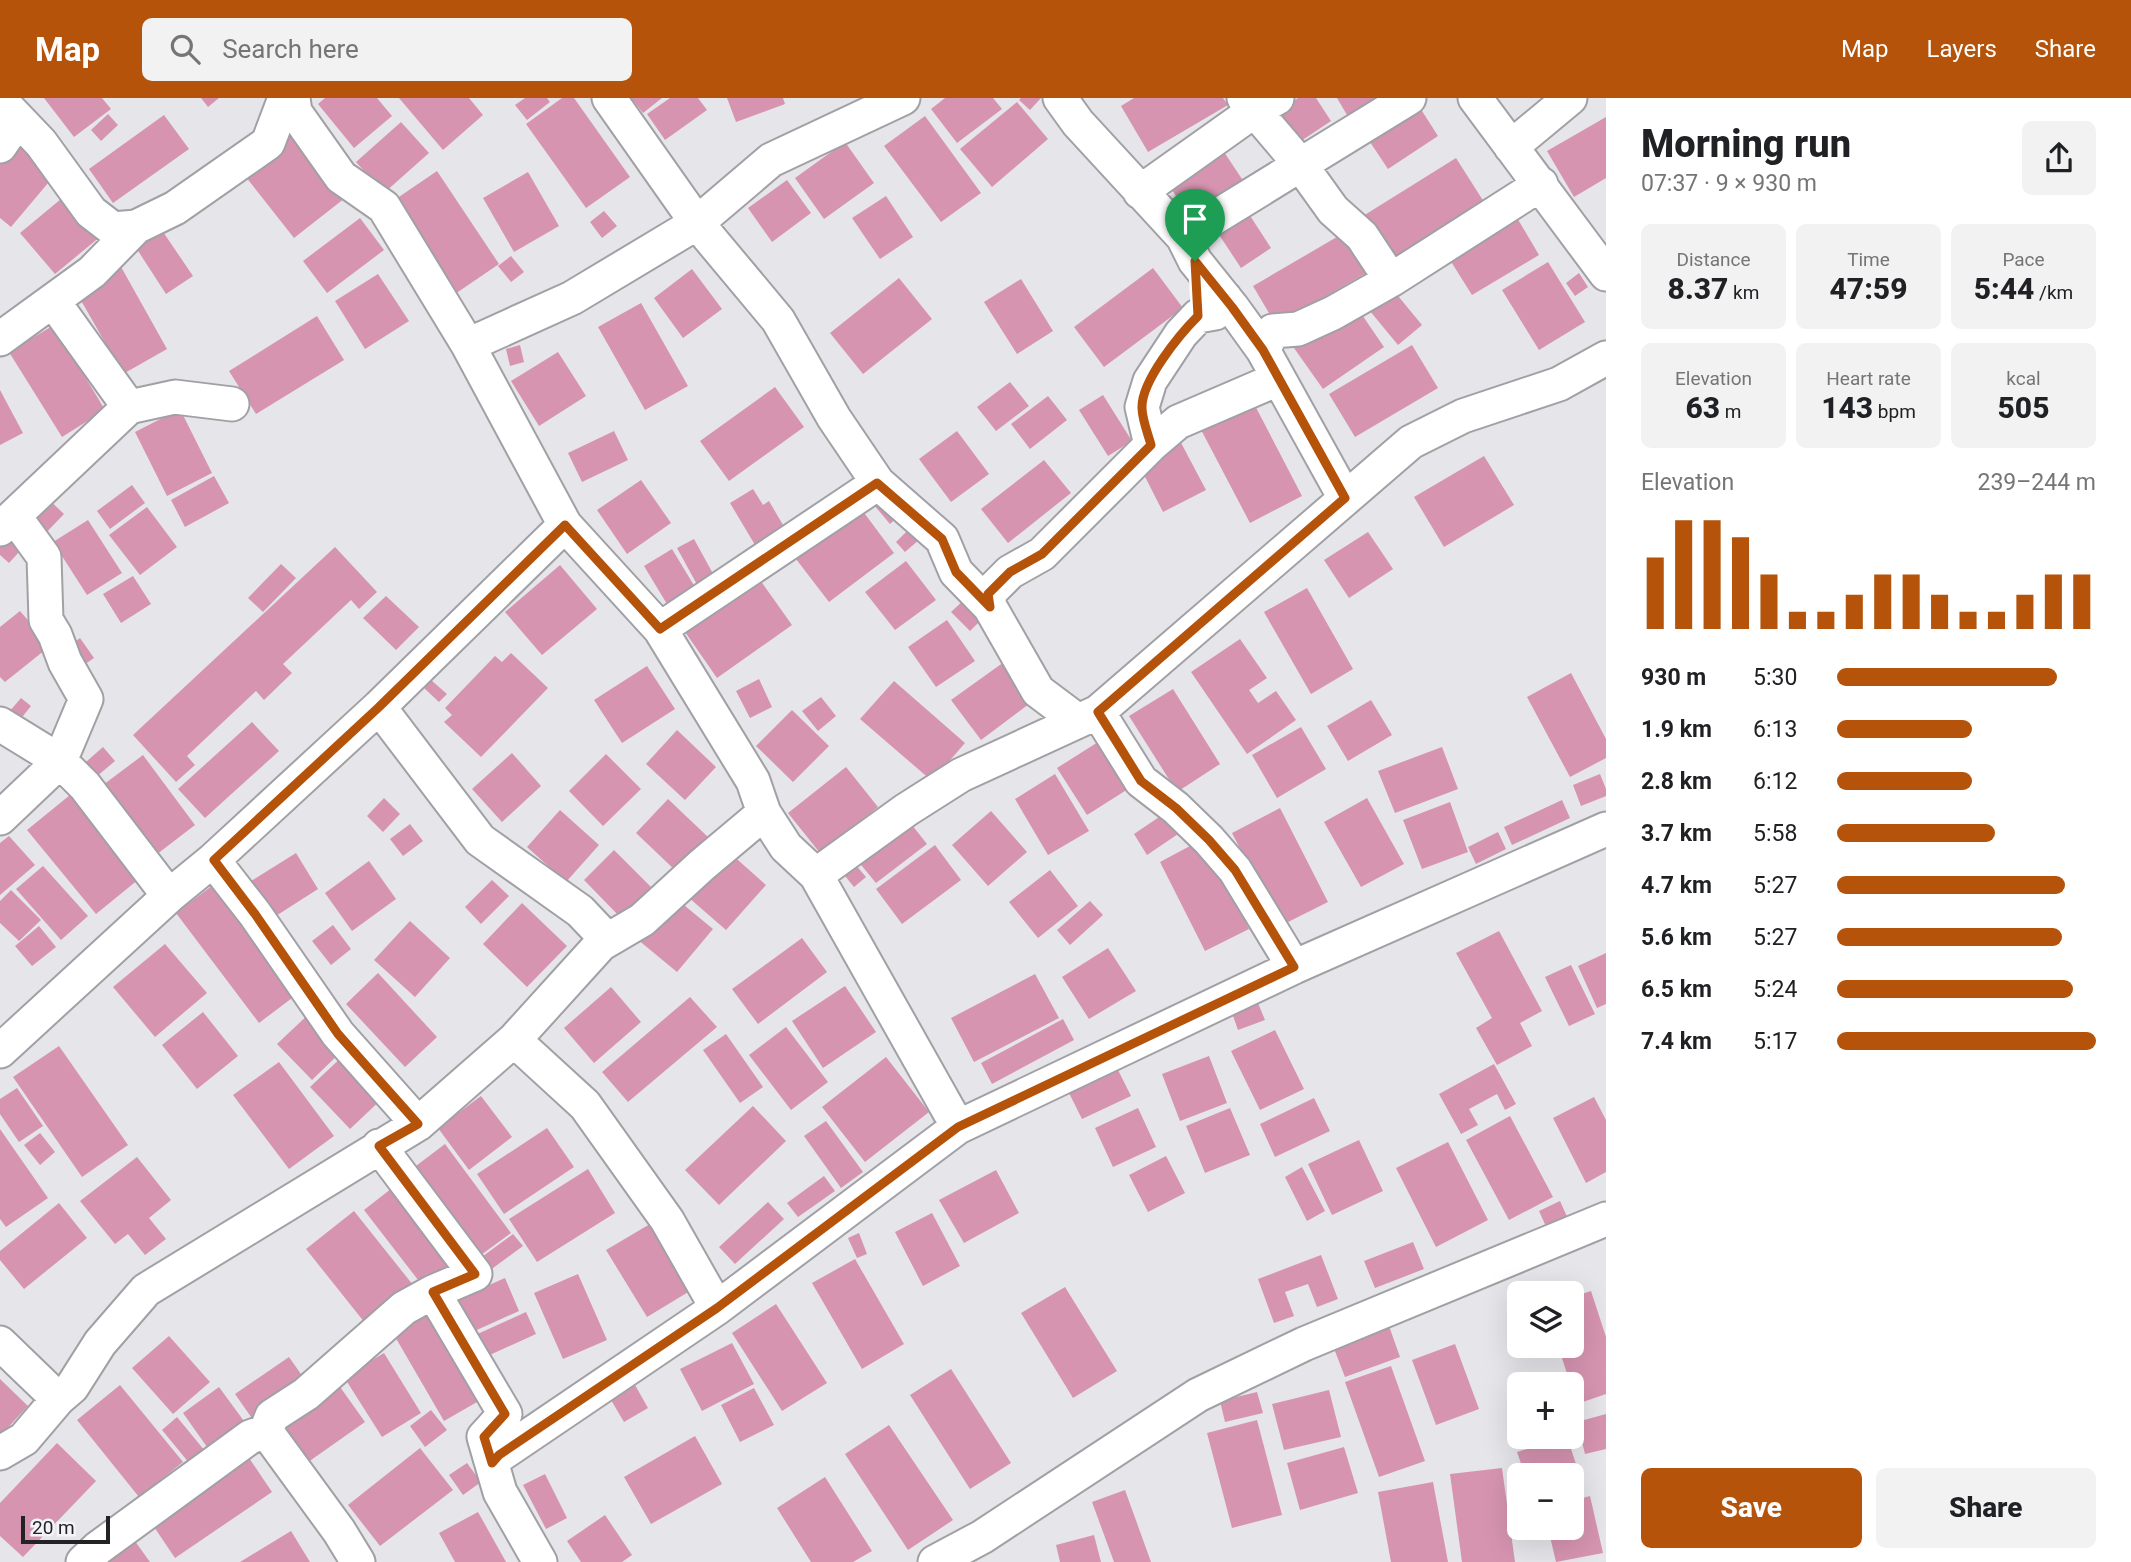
<!DOCTYPE html>
<html lang="en">
<head>
<meta charset="utf-8">
<style>
  body { margin:0; font-family:Roboto,sans-serif; background:#f2f2f2; color:#202124; height:100vh; display:flex; flex-direction:column; font-size:26px; white-space:nowrap }
  * { box-sizing:border-box; margin:0 }
  p { font-size:23px; color:#757577 }
  .icon { flex:none; width:38px; height:38px; fill:none; stroke:currentColor; stroke-width:2; stroke-linecap:round; stroke-linejoin:round }
  .map { position:relative; flex:1; overflow:hidden }
  .details { display:flex; flex-direction:column; background:#fff; width:525px }
  .details>* { flex:none }
  .fabs { position:absolute; left:1507px; top:1183px; display:grid; gap:14px }
  .fabs a { display:grid; place-items:center; width:77px; height:77px; border-radius:10px; background:#fff; box-shadow:0 7px 28px #0002; font-size:35px }
  .scale { position:absolute; left:21px; bottom:18px; width:89px; box-sizing:border-box; padding-left:7px; border:4px solid #232324; border-top:0; font-size:19px; line-height:24px; white-space:nowrap; color:#232324; -webkit-text-stroke:5px #f4f3f7; paint-order:stroke }
  .pin { position:absolute; display:grid; place-items:center; width:60px; height:60px; color:#fff; margin:-72px -30px; border-radius:50% 50% 50% 0; rotate:-45deg; box-shadow:0 0 7px #0007 }
  .pin .icon { rotate:45deg }
  .round { display:grid; place-items:center; flex:none; width:74px; height:74px; border-radius:10px; background:#f2f2f2 }
  .overview { display:flex; align-items:center; justify-content:space-between; height:119px; padding:0 35px }
  h1 { font-size:38px; font-weight:800; line-height:52px }
  .stats { display:grid; grid-template-columns:repeat(3,1fr); gap:10px; height:119px; padding:7px 35px }
  .stats div { display:grid; align-content:center; border-radius:10px; background:#f2f2f2; text-align:center }
  .stats b { font-size:30px; font-weight:800 }
  .stats small { font-size:19px; font-weight:400 }
  .stats p { font-size:19px }
  .chart { height:196px; padding:14px 35px }
  .chart p { display:flex; justify-content:space-between }
  .chart svg { width:100%; height:126px; margin-top:7px; stroke:#b45309; stroke-width:6 }
  .cta { display:flex; gap:14px; margin-top:auto; padding:14px 35px }
  .cta a { flex:1; height:80px; border-radius:10px; background:#b45309; color:#fff; font-size:28px; font-weight:800; line-height:80px; text-align:center }
  .cta a+a { background:#f2f2f2; color:#202124 }
  ul { padding:0 35px; list-style:none; font-size:23px }
  li { display:grid; grid-template-columns:112px 84px 1fr; align-items:center; height:52px }
  li i { height:18px; border-radius:9px; background:#b45309 }
  header { display:flex; align-items:center; gap:42px; box-sizing:border-box; height:98px; padding:0 35px; background:#b45309; color:#fff }
  header strong { font-size:33px }
  nav { display:flex; gap:38px; margin-inline-start:auto; font-size:24px }
  .search { width:490px; height:63px; background:#f2f2f2; display:flex; align-items:center; gap:18px; box-sizing:border-box; padding:0 24px; border-radius:10px; color:#757577; font-size:26px }
  main { display:flex; flex:1; min-height:0 }
  .map>svg:first-child { display:block }
  .building { fill:#d694b1 }
  .lines { fill:none; stroke-linecap:round; stroke-linejoin:round }
  .street-casing { stroke:#a1a0a5; stroke-width:37 }
  .street { stroke:#fff; stroke-width:33 }
  .route-casing { stroke:#fff; stroke-width:14 }
  .route { stroke:#b45309; stroke-width:9 }
</style>
</head>
<body>
<header>
<strong>Map</strong>
<div class="search"><svg class="icon" aria-label="search" viewBox="0 0 24 24"><circle cx="10" cy="10" r="6"/><path d="M15 15l6 6"/></svg>Search here</div>
<nav><a>Map</a><a>Layers</a><a>Share</a></nav>
</header>
<main>
<div class="map">
<svg width="1606" height="1464" viewBox="0 0 1606 1464">
  <rect width="100%" height="100%" fill="#e6e5ea"/>
  <path class="building" d="M44,0h58l9,11 -37,28z
    M201,0h18l-11,9z
    M325,0h52l15,18 -38,32 -36,-44z
    M399,0h70l14,17 -40,35z
    M525,0h22l3,4 -23,18 -12,-15z
    M562,0h12l56,79 -44,31 -60,-84z
    M631,0h31l-19,15z
    M670,0h28l9,12 -42,30 -18,-26z
    M727,0h56l2,6 -49,18z
    M945,0h48l9,11 -45,34 -26,-34z
    M1021,0h20l-11,12 -11,-10z
    M1134,0h89l5,7 -80,47 -27,-46z
    M1298,0h18l15,23 -39,26 -20,-31z
    M1337,0h54l-41,22z
    M1415,2l23,36 -50,33 -24,-36z
    M1017,4l31,37 -56,48 -32,-38z
    M108,16l10,11 -17,16 -10,-11z
    M164,17l25,34 -76,54 -24,-34z
    M925,18l56,77 -40,29 -57,-76z
    M1606,19v61l-32,19 -27,-46z
    M401,24l28,31 -45,40 -28,-31z
    M293,34l52,66 -51,40 -52,-66z
    M20,39l39,33 -48,57 -11,-9v-57z
    M845,44l29,41 -50,36 -29,-41z
    M1220,48l24,36 -55,35 -23,-37z
    M1456,60l28,44 -94,58 -27,-44z
    M437,73l62,93 -44,30 -62,-93z
    M528,74l31,54 -45,26 -31,-54z
    M787,82l24,33 -39,29 -24,-34z
    M67,96l34,42 -46,38 -35,-41z
    M886,98l27,41 -33,22 -28,-41z
    M1245,110l26,40 -30,20 -27,-41z
    M604,113l13,15 -15,12 -12,-16z
    M1513,113l26,44 -67,40 -27,-43z
    M360,120l24,32 -57,43 -24,-32z
    M157,125l36,53 -27,18 -35,-54z
    M1342,136l24,39 -90,52 -23,-39z
    M511,158l13,16 -13,10 -13,-16z
    M1548,164l37,60 -46,28 -37,-60z
    M120,167l47,84 -44,25 -48,-84z
    M1153,170l30,40 -79,59 -30,-40z
    M692,171l30,40 -39,29 -29,-40z
    M1579,175l9,14 -13,9 -9,-13z
    M378,176l31,47 -44,28 -30,-48z
    M899,180l33,41 -69,55 -33,-41z
    M1021,181l32,52 -36,23 -33,-52z
    M1389,187l33,40 -24,20 -33,-40z
    M641,205l47,83 -43,24 -47,-83z
    M1356,208l28,41 -61,42 -29,-41z
    M317,218l27,44 -88,54 -27,-43z
    M54,227l51,85 -43,27 -53,-85z
    M520,247l4,17 -14,4 -4,-17z
    M1412,247l26,43 -83,49 -26,-43z
    M558,254l28,44 -47,30 -28,-45z
    M1010,284l19,24 -33,25 -19,-24z
    M775,289l29,40 -75,54 -29,-40z
    M0,292l23,43 -23,12z
    M1103,297l29,46 -24,15 -29,-46z
    M1048,298l19,24 -37,29 -19,-25z
    M1250,298l52,100 -52,27 -52,-99z
    M180,311l32,64 -45,23 -32,-64z
    M614,333l14,29 -46,22 -14,-29z
    M957,333l32,43 -38,28 -32,-43z
    M1179,341l27,51 -43,22 -26,-51z
    M1484,358l30,49 -70,42 -30,-50z
    M1044,362l27,33 -63,50 -27,-34z
    M214,378l15,27 -44,24 -14,-27z
    M641,382l30,43 -44,31 -30,-44z
    M132,387l13,18 -35,26 -13,-18z
    M753,391l10,16 6,-4 21,36 -29,18 -31,-52z
    M42,395l22,21 -24,25 -22,-21z
    M885,397l16,19 -11,10 -16,-19z
    M147,409l30,40 -37,28 -31,-40z
    M862,412l32,43 -65,49 -33,-43z
    M88,422l34,53 -35,22 -34,-53z
    M910,430l10,11 -15,13 -9,-10z
    M1368,434l25,37 -44,29 -25,-38z
    M0,441l29,2 -20,22 -9,-8z
    M694,441l23,42 -17,9 -23,-42z
    M335,449l42,45 -18,17 -8,-9 -68,64 9,9 -28,27 -8,-9 -69,65 8,9 -19,17 -43,-47z
    M672,451l29,48 -28,17 -29,-48z
    M906,463l30,39 -41,30 -30,-38z
    M281,466l15,14 -33,34 -15,-14z
    M560,467l37,44 -55,46 -37,-43z
    M133,478l18,28 -30,19 -18,-29z
    M758,479l34,48 -75,53 -34,-49z
    M1307,490l46,81 -42,25 -47,-82z
    M386,498l33,31 -23,23 -33,-32z
    M966,500l19,18 -15,15 -19,-19z
    M20,513l30,35 -45,36 -5,-5v-50z
    M947,522l28,41 -39,26 -28,-40z
    M80,540l14,20 -16,11 -13,-20z
    M1240,541l27,39 -18,12 9,13 18,-12 20,29 -49,34 -56,-82z
    M511,555l37,35 -67,69 -37,-35 8,-7 -7,-7 50,-52 7,6z
    M1004,564l29,39 -52,39 -30,-40z
    M647,568l28,43 -53,34 -28,-43z
    M1571,575l35,66v19l-36,19 -43,-80z
    M759,581l13,28 -22,11 -14,-27z
    M431,582l16,14 -8,8 -15,-14z
    M894,583l71,62 -33,38 -72,-62z
    M1173,591l47,75 -43,28 -48,-76z
    M821,599l15,19 -18,15 -16,-20z
    M21,600l10,8 -12,15 -10,-9z
    M1371,602l21,35 -44,26 -21,-35z
    M792,612l37,36 -36,36 -37,-36z
    M252,624l27,29 -74,67 -27,-29z
    M1301,629l25,42 -49,29 -25,-43z
    M677,632l39,37 -31,33 -39,-36z
    M1106,639l30,47 -49,31 -30,-47z
    M103,649l12,14 -26,22 -11,-14z
    M1442,649l16,42 -63,24 -17,-42z
    M512,655l29,33 -39,36 -30,-33z
    M606,656l35,35 -38,37 -34,-35z
    M143,657l52,70 -47,36 -53,-70z
    M846,669l32,40 -58,46 -32,-40z
    M1055,676l34,57 -41,24 -33,-56z
    M1600,676l6,15v7l-25,10 -8,-21z
    M70,697l69,84 -43,35 -69,-84z
    M384,700l16,16 -17,18 -16,-16z
    M1367,700l37,66 -43,23 -37,-65z
    M668,701l40,38 -32,34 -40,-38z
    M1562,702l8,18 -58,27 -8,-18z
    M1450,704l18,50 -46,17 -19,-49z
    M1280,710l48,94 -48,24 -48,-93z
    M560,712l39,35 -33,37 -39,-35z
    M991,713l36,41 -39,34 -36,-41z
    M1168,713l13,21 -34,23 -13,-21z
    M908,722l19,24 -51,39 -19,-23z
    M410,726l13,17 -20,15 -13,-17z
    M1498,734l8,17 -30,15 -8,-17z
    M9,738l26,29 -35,30v-52z
    M1203,741l46,90 -44,22 -45,-89z
    M935,747l26,35 -59,44 -26,-35z
    M614,752l38,38 -31,30 -37,-38z
    M729,754l37,33 -40,45 -38,-33z
    M296,755l22,36 -50,32 -23,-36z
    M848,758l18,21 -12,10 -17,-21z
    M369,763l27,38 -44,32 -27,-38z
    M43,768l45,50 -27,24 -45,-51z
    M1050,772l28,36 -40,32 -29,-36z
    M492,782l17,16 -28,28 -16,-17z
    M217,784l83,110 -41,31 -83,-110z
    M11,792l30,30 -22,21 -19,-18v-22z
    M673,798l40,33 -36,43 -40,-33z
    M1090,803l13,14 -33,30 -13,-15z
    M522,805l45,43 -40,41 -44,-43z
    M410,823l40,37 -35,39 -41,-37z
    M333,827l18,24 -20,16 -19,-24z
    M39,828l17,21 -24,19 -17,-20z
    M1499,833l43,80 -22,12 12,23 -35,19 -21,-37 16,-10 -36,-65z
    M802,840l25,34 -69,52 -26,-35z
    M165,846l42,49 -52,44 -42,-50z
    M1108,850l28,43 -47,28 -27,-42z
    M1606,855v51l-9,4 -19,-42z
    M1571,867l24,49 -26,12 -24,-49z
    M378,875l59,64 -32,30 -59,-63z
    M1035,876l24,44 -85,44 -23,-44z
    M845,888l31,46 -53,36 -31,-47z
    M611,889l30,35 -47,41 -30,-35z
    M690,899l27,30 -89,75 -26,-30z
    M1258,905l7,17 -27,10 -6,-17z
    M312,913l34,36 -34,33 -35,-36z
    M203,914l35,44 -41,33 -35,-44z
    M1063,921l11,21 -82,44 -11,-21z
    M786,929l42,55 -37,28 -42,-55z
    M1275,932l29,59 -44,21 -29,-59z
    M726,936l37,53 -23,16 -37,-53z
    M59,948l69,99 -46,32 -69,-100z
    M346,955l40,42 -36,34 -40,-42z
    M1209,958l18,47 -47,18 -18,-47z
    M886,959l43,55 -64,50 -43,-55z
    M279,964l55,74 -45,33 -56,-74z
    M1494,966l22,40 -11,6 -8,-16 -28,15 9,16 -17,9 -22,-40z
    M1118,972l13,26 -49,23 -13,-26z
    M17,990l26,38 -24,16 -19,-28v-15z
    M481,998l31,41 -43,33 -31,-42z
    M1594,999l12,23v52l-20,11 -33,-65z
    M1314,1000l16,33 -55,26 -15,-33z
    M753,1008l33,35 -67,64 -34,-35z
    M1138,1010l18,39 -43,20 -18,-39z
    M1230,1010l20,47 -45,18 -19,-47z
    M1510,1018l43,81 -44,23 -43,-80z
    M826,1023l37,51 -22,16 -37,-52z
    M547,1030l27,39 -70,47 -27,-40z
    M0,1031l48,69 -42,29 -6,-8z
    M40,1035l15,19 -15,13 -16,-20z
    M1359,1042l24,51 -51,24 -24,-51z
    M1448,1044l40,78 -52,27 -40,-79z
    M445,1046l66,89 -41,30 -66,-88z
    M1166,1058l19,37 -37,19 -19,-37z
    M137,1059l34,43 -22,18 17,21 -21,16 -17,-21 -13,10 -35,-43z
    M1302,1069l23,44 -18,10 -22,-44z
    M588,1071l27,44 -78,49 -28,-43z
    M996,1072l23,43 -55,30 -25,-43z
    M824,1078l11,15 -37,26 -11,-14z
    M401,1083l61,80 -37,28 -61,-79z
    M1560,1103l9,20 -21,10 -9,-20z
    M768,1104l16,17 -49,45 -16,-17z
    M59,1105l28,35 -63,51 -24,-29v-9z
    M354,1113l63,79 -48,38 -63,-79z
    M932,1115l28,53 -37,20 -28,-54z
    M650,1126l40,67 -43,26 -41,-67z
    M859,1135l8,21 -10,4 -9,-20z
    M513,1136l10,12 -34,25 -10,-12z
    M1413,1144l11,27 -49,19 -11,-27z
    M1321,1157l17,44 -21,8 -9,-23 -23,8 9,24 -20,7 -16,-44z
    M855,1161l49,85 -42,25 -50,-86z
    M578,1176l29,66 -44,19 -29,-66z
    M505,1180l14,33 -51,23 -15,-33z
    M1065,1189l52,84 -44,27 -52,-85z
    M1591,1193l15,46v57l-29,10 -19,-58h14v-49z
    M776,1206l51,79 -45,28 -50,-78z
    M430,1207l54,93 -40,23 -54,-93z
    M526,1214l10,22 -55,25 -10,-22z
    M1389,1228l11,31 -55,20 -12,-31z
    M169,1238l41,46 -37,32 -41,-46z
    M732,1245l22,41 -52,27 -22,-42z
    M1455,1246l24,65 -43,16 -24,-65z
    M384,1255l37,60 -39,24 -38,-60z
    M289,1259l21,30 -54,37 -21,-30z
    M1391,1268l34,95 -46,16 -34,-95z
    M951,1271l60,94 -41,26 -60,-94z
    M333,1279l32,45 -61,43 -32,-43z
    M0,1281l28,27 -28,30z
    M120,1287l63,77 -44,35 -62,-77z
    M635,1287l13,23 -24,14 -13,-22z
    M219,1289l30,41 -37,26 -29,-41z
    M754,1290l20,37 -34,17 -19,-37z
    M1329,1292l12,47 -57,13 -12,-46z
    M1257,1294l6,21 -38,9 -5,-21z
    M431,1312l16,20 -22,17 -15,-21z
    M1606,1316v35l-21,5 -8,-32z
    M177,1319l28,34 -15,13 -28,-34z
    M1257,1322l25,95 -50,13 -25,-95z
    M889,1327l64,95 -45,30 -63,-96z
    M695,1338l27,48 -71,40 -27,-47z
    M1567,1339l17,51 -12,5v-18h-47l-8,-23z
    M57,1345l39,38 -73,76 -23,-21v-33z
    M1344,1349l14,46 -58,17 -13,-47z
    M420,1350l33,42 -73,56 -32,-41z
    M243,1351l29,43 -97,66 -29,-43z
    M467,1365l14,19 -18,13 -14,-20z
    M1502,1370l13,94h-53l-12,-88z
    M545,1376l22,44 -21,11 -23,-44z
    M825,1379l47,74 -19,11h-42l-34,-54z
    M1433,1384l15,80h-57l-13,-70z
    M1125,1392l26,72h-37l-22,-60z
    M1590,1398l13,57 -47,9 -8,-34h24v-27z
    M478,1414l28,50h-51l-16,-29z
    M605,1417l27,40 -10,7h-41l-14,-21z
    M291,1433l19,31h-70z
    M1094,1437l7,27h-41l-4,-17z
    M132,1439l18,25h-53z"/>
  <g class="lines">
    <defs>
      <path id="street" d="M293,0l2,14 46,65 43,30 84,138 97,180 95,104 93,152 11,32 22,34 30,28 142,252
        M609,0l88,125 81,97 56,98 44,65 64,56 14,33 34,35 48,84 40,30
        M1060,0l18,25 105,114 12,24 37,46 31,43 82,148
        M1244,0l56,66 33,46 29,26 29,44
        M1475,0l131,176
        M0,2l41,43 50,69 22,17 23,-2
        M0,48l17,-25
        M1511,49l59,-49
        M1140,94l114,-81 23,-13
        M1183,139l226,-139
        M53,203l76,106
        M0,241l92,-67 44,-45 39,-19 93,-65 17,-45
        M468,247l104,-47 125,-75 74,-63 132,-62
        M1263,252l10,-19 25,-2 35,-16 58,-33 150,-96
        M1151,347l-9,-38 8,-26 31,-47 17,-18 17,-3 10,-15
        M0,431l129,-122 46,-10 57,7
        M990,509l-2,-13 22,-22 32,-18 109,-109 27,-23 100,-43
        M660,531l218,-146
        M379,609l101,133 100,71 19,20 2,13
        M1098,614l43,69 35,27 33,32 26,30 59,97
        M0,626l60,37 25,25 84,110
        M0,720l60,-57 26,-62 -21,-37 -10,-27 -9,-15 -2,-63 -29,-40
        M213,762l42,54 83,120 80,90
        M816,777l90,-65 55,-35 137,-63 313,-270 52,-26 96,-32 47,-26
        M514,942l71,65 82,115 50,88
        M0,953l169,-155 44,-36 166,-153 186,-182
        M379,1048l96,128 -42,18 72,122 -21,23 16,55 40,70
        M0,1245l58,56
        M266,1333l73,100 19,31
        M0,1355l24,-14 34,-40 14,-12 28,-44 46,-53 272,-166 96,-84 87,-96 41,-24 60,-55 62,-52
        M492,1365l8,-8 217,-147 241,-181 336,-160 312,-138
        M83,1464l15,-14 152,-111 16,-6 6,-15 34,-22 98,-86 29,-16
        M935,1464l47,-25 216,-142 106,-51 302,-125"/>
    </defs>
    <use href="#street" class="street-casing"/>
    <use href="#street" class="street"/>
  </g>
  <g class="lines">
    <defs>
      <path id="route" d="M1195,163l37,46 31,43 82,148 -247,214 43,69 35,27 33,32 26,30 59,97 -336,160 -241,181 -218,147 -7,8 -8,-26 21,-23 -72,-122 42,-18 -96,-128 39,-22 -80,-90 -83,-120 -41,-54 165,-153 186,-182 95,104 217,-146 65,56 14,33 34,35 -2,-13 22,-22 32,-18 109,-109c-3,-11 -9,-26 -9,-37 -1,-27 38,-74 56,-92z"/>
    </defs>
    <use href="#route" class="route-casing"/>
    <use href="#route" class="route"/>
  </g>
</svg>
<div class="fabs">
<a><svg class="icon" aria-label="layers" viewBox="0 0 24 24"><path d="M12 4l9 5-9 5-9-5zM3 14l9 5 9-5"/></svg></a>
<a>+</a>
<a>−</a>
</div>
<div class="scale">20 m</div>
<div class="pin" style="left:1195px;top:163px;background:#1e9e55"><svg class="icon" aria-label="arrive" viewBox="0 0 24 24"><path d="M6 21V4h12l-3 4 3 4H6"/></svg></div>
</div>
<section class="details">
<div class="overview"><div><h1>Morning run</h1><p>07:37 · 9 × 930 m</p></div><a class="round"><svg class="icon" aria-label="share" viewBox="0 0 24 24"><path d="M12 15V3M7 8l5-5 5 5M5 13v7h14v-7"/></svg></a></div>
<div class="stats">
<div><p>Distance</p><b>8.37<small> km</small></b></div>
<div><p>Time</p><b>47:59</b></div>
<div><p>Pace</p><b>5:44<small> /km</small></b></div>
</div>
<div class="stats">
<div><p>Elevation</p><b>63<small> m</small></b></div>
<div><p>Heart rate</p><b>143<small> bpm</small></b></div>
<div><p>kcal</p><b>505</b></div>
</div>
<div class="chart"><p><span>Elevation</span>239–244 m</p>
<svg viewBox="0 0 160 44" preserveAspectRatio="none"><path d="M5 44V19M15 44V6M25 44V6M35 44V12M45 44V25M55 44V38M65 44V38M75 44V32M85 44V25M95 44V25M105 44V32M115 44V38M125 44V38M135 44V32M145 44V25M155 44V25"/></svg>
</div>
<ul>
<li><b>930 m</b>5:30<i style="width:85%"></i></li>
<li><b>1.9 km</b>6:13<i style="width:52%"></i></li>
<li><b>2.8 km</b>6:12<i style="width:52%"></i></li>
<li><b>3.7 km</b>5:58<i style="width:61%"></i></li>
<li><b>4.7 km</b>5:27<i style="width:88%"></i></li>
<li><b>5.6 km</b>5:27<i style="width:87%"></i></li>
<li><b>6.5 km</b>5:24<i style="width:91%"></i></li>
<li><b>7.4 km</b>5:17<i style="width:100%"></i></li>
</ul>
<div class="cta"><a>Save</a><a>Share</a></div>
</section>
</main>
</body>
</html>
